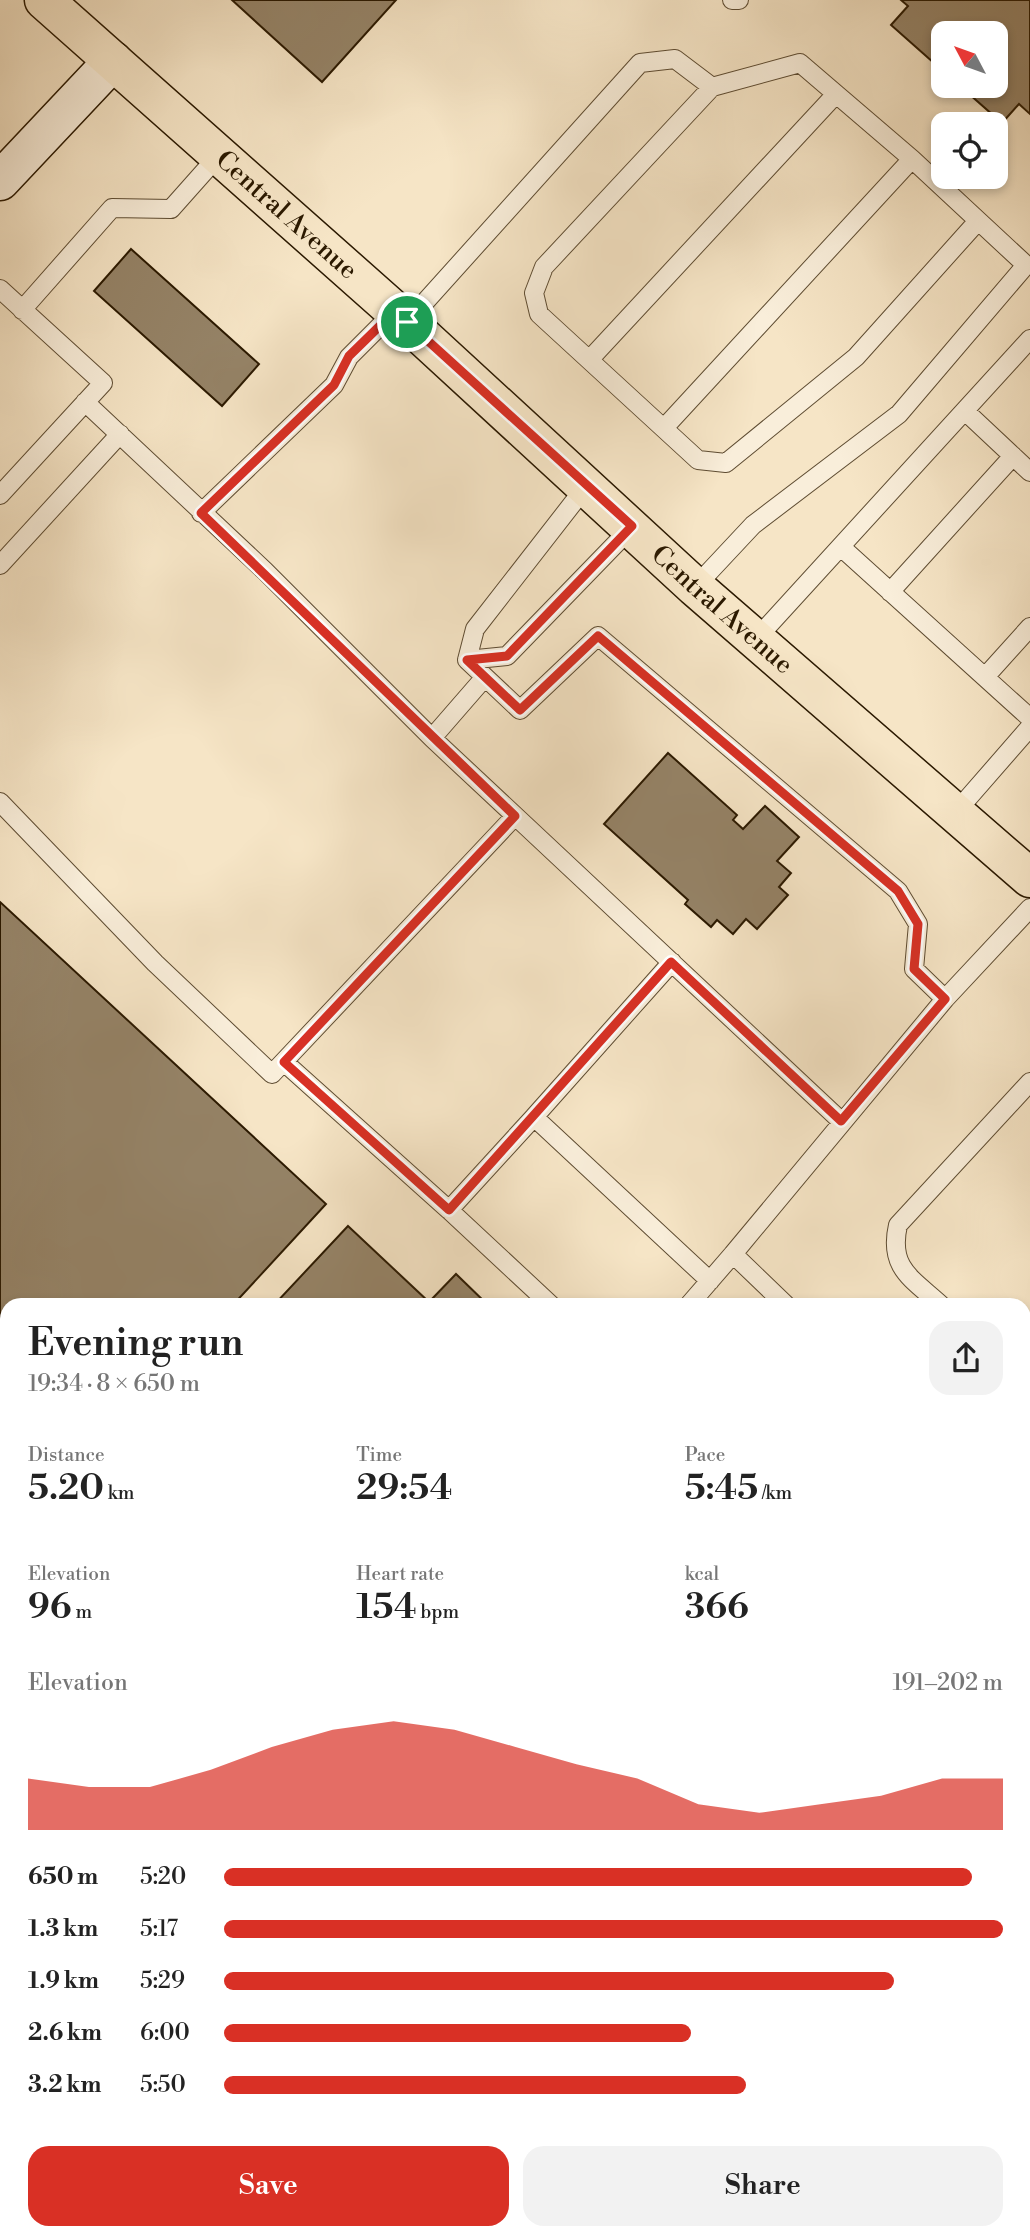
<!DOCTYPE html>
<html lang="en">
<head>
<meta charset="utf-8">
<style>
  body { margin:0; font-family:"Libre Bodoni",serif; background:#f2f2f2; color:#222; height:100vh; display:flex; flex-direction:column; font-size:26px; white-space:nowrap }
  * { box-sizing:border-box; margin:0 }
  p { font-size:23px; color:#767676 }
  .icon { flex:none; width:38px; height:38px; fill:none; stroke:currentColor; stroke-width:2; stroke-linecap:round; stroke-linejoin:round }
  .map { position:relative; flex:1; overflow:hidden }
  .sheet { position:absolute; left:0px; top:1298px; width:1031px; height:942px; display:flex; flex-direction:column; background:#fff; border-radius:21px 21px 0 0; box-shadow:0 4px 10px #0003 }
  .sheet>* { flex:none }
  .needle { width:46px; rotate:311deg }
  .buttons { position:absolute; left:931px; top:21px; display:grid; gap:14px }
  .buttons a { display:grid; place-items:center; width:77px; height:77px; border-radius:14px; background:#fff; box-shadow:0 4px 10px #0003; font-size:35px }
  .pin { position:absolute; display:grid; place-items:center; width:60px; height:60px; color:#fff; margin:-30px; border:4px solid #fff; border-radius:50%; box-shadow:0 2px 7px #0007 }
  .round { display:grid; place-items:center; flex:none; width:74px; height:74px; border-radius:21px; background:#f2f2f2 }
  .summary { display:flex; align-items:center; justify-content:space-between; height:119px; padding:0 28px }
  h1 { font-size:38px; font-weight:600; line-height:52px }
  .stats { display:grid; grid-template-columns:repeat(3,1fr); gap:10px; height:119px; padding:7px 28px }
  .stats div { display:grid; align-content:center }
  .stats b { font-size:35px; font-weight:600 }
  .stats small { font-size:19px; font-weight:400 }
  .stats p { font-size:19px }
  .chart { height:196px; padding:14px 28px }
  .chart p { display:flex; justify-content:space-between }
  .chart svg { width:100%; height:126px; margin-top:7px; fill:#d93025; opacity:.7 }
  .action { display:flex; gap:14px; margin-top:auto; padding:14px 28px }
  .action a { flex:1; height:80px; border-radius:21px; background:#d93025; color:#fff; font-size:28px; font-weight:600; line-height:80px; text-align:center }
  .action a+a { background:#f2f2f2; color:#222 }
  ul { padding:0 28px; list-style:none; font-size:23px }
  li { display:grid; grid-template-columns:112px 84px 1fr; align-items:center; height:52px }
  li i { height:18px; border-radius:9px; background:#d93025 }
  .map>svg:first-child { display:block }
  .building { fill:#958367; stroke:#2b1900; stroke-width:2 }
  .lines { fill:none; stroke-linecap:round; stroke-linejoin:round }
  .lane-casing { stroke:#5e4c32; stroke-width:20 }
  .secondary-casing { stroke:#2b1900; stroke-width:41 }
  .primary-casing { stroke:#2b1900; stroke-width:41 }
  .lane { stroke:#f9eeda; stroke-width:18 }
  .secondary { stroke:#f9eeda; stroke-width:38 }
  .primary { stroke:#f6e5c6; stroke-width:38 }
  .route-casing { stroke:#fff; stroke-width:14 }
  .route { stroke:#d93025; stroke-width:9 }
  .labels { text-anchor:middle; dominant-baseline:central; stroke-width:5; stroke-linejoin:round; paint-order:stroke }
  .street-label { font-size:26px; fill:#2b1900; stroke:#f9eeda }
</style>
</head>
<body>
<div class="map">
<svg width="1030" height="2240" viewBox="0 0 1030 2240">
  <rect width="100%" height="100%" fill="#f6e5c6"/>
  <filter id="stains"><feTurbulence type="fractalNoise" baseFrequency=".00286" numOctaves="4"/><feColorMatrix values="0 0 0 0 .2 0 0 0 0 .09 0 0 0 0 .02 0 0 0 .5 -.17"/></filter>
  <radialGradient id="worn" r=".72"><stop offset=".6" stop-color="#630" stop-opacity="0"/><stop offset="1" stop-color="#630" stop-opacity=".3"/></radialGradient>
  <path class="building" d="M232,0h164l-74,82z
    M901,0h129v114l-11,-10 -17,19 -42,-37h36v-53h-53v38l-52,-46 17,-19z
    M131,249l128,115 -37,42 -128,-115z
    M668,753l69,62 -4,5 10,9 22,-23 34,31 -22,24 14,12 -12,14 9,8 -31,34 -11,-10 -13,15 -16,-14 -6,7 -26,-23 3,-4 -84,-76z
    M0,902l326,302 -94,102h-225v96l-7,-6z
    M348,1226l81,76 27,-28 33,32h-216z
    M7,1696v76l-7,-5v-65z
    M0,1825l7,7v143l-7,-7z"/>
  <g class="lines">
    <defs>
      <path id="lane" d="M732,0h7
        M712,87l-168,180 -10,26 5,21 159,146 28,3 130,-106 121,-135
        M0,289l103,94 -103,112
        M22,310l90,-102 59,1 48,-54
        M407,322l233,-259 35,-4 37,28 88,-24 112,96 114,106 -127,149 -146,111 -58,62
        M590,359l246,-265
        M85,402l180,169 167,167 53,-61
        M965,411l65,61
        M664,428l248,-269
        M587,485l-112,144 -8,31 40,-4 125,-129
        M201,513l133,-128 15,-28 46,-46
        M841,547l189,171
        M0,565l120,-131
        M890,592l123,-136
        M757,638l273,-299
        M467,660l53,50 78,-74 300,255 20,33 -4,45 31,30
        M985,677l45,-50
        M432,738l409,383
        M0,802l155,161 117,111 243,-258
        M955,813l75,-86
        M284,1062l165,148 85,-93 176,164
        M534,1117l138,-155
        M449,1210l103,96
        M688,1306l45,-52
        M787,1306l-54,-52 212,-255 85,-91
        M942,1306c-29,-27 -54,-37 -44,-81l132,-143
        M1024,1337l6,-7
        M1024,1379l6,6
        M0,1618l7,-7"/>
      <path id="secondary" d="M0,181l113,-120"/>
      <g id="primary">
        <path id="s1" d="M44,0l363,322 288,265 335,291"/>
      </g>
    </defs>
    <use href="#lane" class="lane-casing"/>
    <use href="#secondary" class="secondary-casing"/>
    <use href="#primary" class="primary-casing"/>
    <use href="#lane" class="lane"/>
    <use href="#secondary" class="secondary"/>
    <use href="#primary" class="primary"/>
  </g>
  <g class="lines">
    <defs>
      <path id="route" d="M395,311l237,215 -125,130 -40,4 53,50 78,-74 300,255 20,33 -4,45 31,30 -104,122 -170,-159 -222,248 -165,-148 231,-246 -314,-303 133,-128 15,-29z"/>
    </defs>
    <use href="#route" class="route-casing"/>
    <use href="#route" class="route"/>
  </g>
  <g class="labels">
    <g class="street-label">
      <text stroke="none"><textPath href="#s1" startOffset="324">Central Avenue</textPath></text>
      <text stroke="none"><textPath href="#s1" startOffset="912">Central Avenue</textPath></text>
    </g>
  </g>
  <rect width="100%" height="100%" filter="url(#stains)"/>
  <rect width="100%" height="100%" fill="url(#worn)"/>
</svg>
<div class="buttons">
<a><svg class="needle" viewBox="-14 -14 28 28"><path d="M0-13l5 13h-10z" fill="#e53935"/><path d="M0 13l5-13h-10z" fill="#767676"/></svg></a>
<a><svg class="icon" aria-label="locate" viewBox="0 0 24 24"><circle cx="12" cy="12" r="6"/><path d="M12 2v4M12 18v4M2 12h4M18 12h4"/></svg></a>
</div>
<div class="pin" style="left:407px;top:322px;background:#1e9e55"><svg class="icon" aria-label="arrive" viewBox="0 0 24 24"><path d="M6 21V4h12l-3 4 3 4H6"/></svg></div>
<section class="sheet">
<div class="summary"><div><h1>Evening run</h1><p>19:34 · 8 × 650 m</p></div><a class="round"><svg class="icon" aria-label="share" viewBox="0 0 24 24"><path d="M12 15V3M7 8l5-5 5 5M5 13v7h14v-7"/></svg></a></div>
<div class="stats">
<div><p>Distance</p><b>5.20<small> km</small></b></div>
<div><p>Time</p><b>29:54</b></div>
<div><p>Pace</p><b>5:45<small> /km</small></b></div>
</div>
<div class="stats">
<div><p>Elevation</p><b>96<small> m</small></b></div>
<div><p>Heart rate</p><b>154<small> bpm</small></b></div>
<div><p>kcal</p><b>366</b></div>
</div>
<div class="chart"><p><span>Elevation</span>191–202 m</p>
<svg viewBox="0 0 160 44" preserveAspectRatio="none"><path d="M0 44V26L10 29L20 29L30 23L40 15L50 9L60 6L70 9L80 15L90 21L100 26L110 35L120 38L130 35L140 32L150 26L160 26V44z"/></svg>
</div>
<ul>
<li><b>650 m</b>5:20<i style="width:96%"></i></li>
<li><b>1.3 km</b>5:17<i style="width:100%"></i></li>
<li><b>1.9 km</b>5:29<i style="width:86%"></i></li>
<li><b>2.6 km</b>6:00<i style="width:60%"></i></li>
<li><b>3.2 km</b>5:50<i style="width:67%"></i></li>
</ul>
<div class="action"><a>Save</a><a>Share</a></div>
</section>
</div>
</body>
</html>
